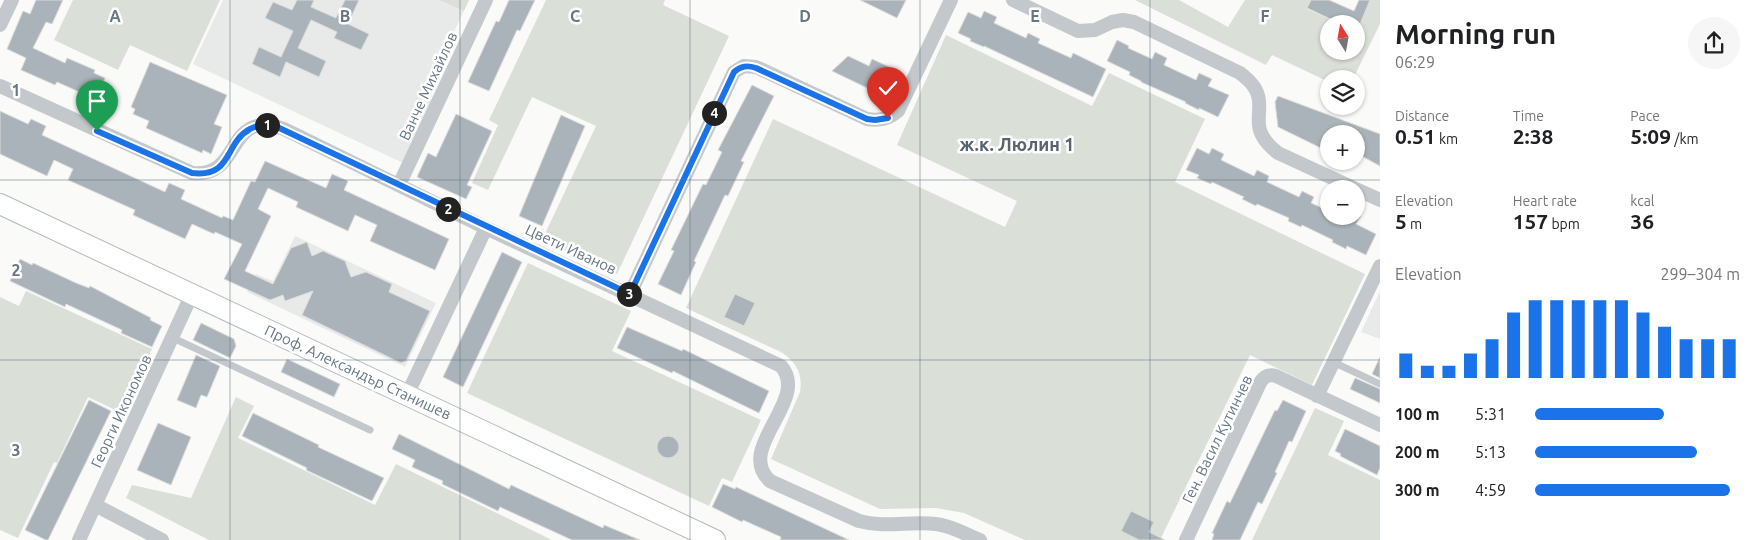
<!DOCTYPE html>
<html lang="en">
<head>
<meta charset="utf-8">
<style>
  body { margin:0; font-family:Ubuntu,sans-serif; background:#f6f6f6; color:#202124; height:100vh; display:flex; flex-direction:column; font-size:19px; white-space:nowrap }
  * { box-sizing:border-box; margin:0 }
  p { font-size:16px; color:#757577 }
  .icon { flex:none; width:28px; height:28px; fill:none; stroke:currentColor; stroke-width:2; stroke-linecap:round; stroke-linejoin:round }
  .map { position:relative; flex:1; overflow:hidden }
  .sheet { display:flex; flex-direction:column; background:#fff; width:375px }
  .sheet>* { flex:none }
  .needle { width:32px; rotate:349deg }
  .fabs { position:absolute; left:1320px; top:15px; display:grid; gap:10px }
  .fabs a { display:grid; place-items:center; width:45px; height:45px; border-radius:50%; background:#fff; box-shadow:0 1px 4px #0004; font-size:25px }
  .pin { position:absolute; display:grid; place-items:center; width:42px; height:42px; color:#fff; margin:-51px -21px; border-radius:50% 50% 50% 0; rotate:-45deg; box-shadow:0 0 5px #0007 }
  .pin .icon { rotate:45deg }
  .km { position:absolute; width:25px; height:25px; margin:-12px; border-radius:50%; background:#222; color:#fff; font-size:14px; line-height:25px; text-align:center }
  .round { display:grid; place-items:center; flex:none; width:52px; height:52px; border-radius:26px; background:#f6f6f6 }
  .overview { display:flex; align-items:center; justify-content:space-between; height:85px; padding:0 15px }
  h1 { font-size:28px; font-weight:700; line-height:38px }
  .stats { display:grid; grid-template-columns:repeat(3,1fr); gap:8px; height:85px; padding:5px 15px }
  .stats div { display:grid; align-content:center }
  .stats b { font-size:21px; font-weight:700 }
  .stats small { font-size:14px; font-weight:400 }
  .stats p { font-size:14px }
  .chart { height:140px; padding:10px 15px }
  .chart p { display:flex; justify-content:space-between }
  .chart svg { width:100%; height:90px; margin-top:5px; stroke:#1a73e8; stroke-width:6 }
  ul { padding:0 15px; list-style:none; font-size:16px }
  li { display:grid; grid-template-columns:80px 60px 1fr; align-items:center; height:38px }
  li i { height:12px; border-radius:6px; background:#1a73e8 }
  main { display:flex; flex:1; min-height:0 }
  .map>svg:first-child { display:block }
  .built { fill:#e8e9e9 }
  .green { fill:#dadfd7 }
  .building { fill:#aab3b9; stroke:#dcdcda }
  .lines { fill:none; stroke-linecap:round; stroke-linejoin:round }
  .secondary-casing { stroke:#b3babf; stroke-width:22 }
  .lane { stroke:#c3c8cc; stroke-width:7 }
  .street { stroke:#c3c8cc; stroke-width:14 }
  .secondary { stroke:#fff; stroke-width:20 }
  .route-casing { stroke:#fff; stroke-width:10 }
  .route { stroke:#1a73e8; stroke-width:6 }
  .grid { fill:none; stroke:#657683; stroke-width:1; stroke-opacity:0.55 }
  .labels { text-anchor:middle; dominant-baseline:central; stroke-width:5; stroke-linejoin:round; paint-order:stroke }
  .street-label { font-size:15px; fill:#657683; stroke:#fff }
  .quarter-label { font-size:18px; font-weight:bold; fill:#57646e; stroke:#fff }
  .grid-label { font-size:16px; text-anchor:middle; font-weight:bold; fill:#657683; stroke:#fff; stroke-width:5; stroke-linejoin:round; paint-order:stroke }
</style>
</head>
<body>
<main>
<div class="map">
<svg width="1380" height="540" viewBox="0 0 1380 540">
  <rect width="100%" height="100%" fill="#fafaf8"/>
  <path class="built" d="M223,0h216l25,11 -41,85 9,5 -29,62 -210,-99z
    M295,236l141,67 -31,64 -158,-75 9,-18 17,7z
    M1380,291v48l-19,-7z"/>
  <path class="green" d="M73,0h147l-33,71 -57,-26 -12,25 -64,-30z
    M439,0h30l-5,11z
    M546,0h119l-2,5 66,31 -112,238 -75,-34 54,-114 -64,-29 -44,93 -16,-7 26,-58 -9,-5z
    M1135,0h44l49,27 17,-27h66l-4,9 34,15h-12v27h27v-20l14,-31h10v24l-27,55h-24v3l-57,-27 -6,10z
    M946,35l146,71 17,-33 96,46 -30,63 190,92 -53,111 -62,-30 -90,185h-135l-61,-27 -28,-5 -56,1 -109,-50 29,-67c3,-17 -3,-30 -19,-40l-95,-44 87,-189 232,108 12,-26 -120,-56z
    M528,263l103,48 -19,40 149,69 -29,62 -10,-4 -13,28 -242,-113z
    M26,291l126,58 -30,64 -34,-16 -31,66 -3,-1 -36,76 -18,-8v-233l19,9z
    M236,397l18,9 -16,32 137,67 21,-41 156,76h-343l-83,-42 6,-13 59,13z
    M1315,408l29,13 -16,34 52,25v60h-128z"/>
  <path class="building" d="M36,0h27l-11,24 -6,-2 -13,26 32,15 2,-5 28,12 -1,3 11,5 -8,19 -12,-5 -1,2 -27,-12 -2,3 -34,-15 5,-12 -19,-9 16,-38 7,3z
    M297,0h17l-3,7 25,11 9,-18h14l-11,24 21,10 -8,16 -27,-12 3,-6 -26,-12 -13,28 28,13 -7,16 -33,-15 -6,15 -28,-13 7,-17 22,10 12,-26 -28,-13 8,-16 19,8z
    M509,0h26l-15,31 -3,-1 -28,61 -21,-9 28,-61 3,1z
    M860,0h46l-9,18z
    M1311,0h18l25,11 5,-11h11l-10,24h-19l-34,-16z
    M984,11l13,6 -3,6 32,15 2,-5 12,6 -2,4 33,15 2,-5 33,16 -13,28 -109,-51v1l-14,-6 1,-2 -13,-6 10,-21 13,6z
    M1117,40l12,6 -1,2 24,11 3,-7 12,6 -3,7 32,15 3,-7 13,6 -4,7 21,9 -11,22 -19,-9v2l-14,-7 1,-1 -45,-20v-1l-12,-6 1,-3 -23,-11z
    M848,56l21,10 3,-7 28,13 -12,26 -56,-27z
    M150,62l77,33 -13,29 8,3 -11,27 -8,-4 -1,3 -56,-25 3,-7 -16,-7 2,-5 -4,-2z
    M752,85l22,11 -33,65 3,1 -16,34 -3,-1 -31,66 2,1 -15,33 -23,-11 16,-33 -3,-1 32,-66 3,1 16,-33 -4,-2z
    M1278,96l102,38v32l-24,-13v-19h-27v18l-51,-25 -3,-25z
    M0,111l28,13 3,-5 15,7 -4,9 123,57 4,-9 16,7 -4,9 41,19 1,-2 10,4 18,-39 4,1 10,-21 61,27 6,-14 16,7 -4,9 105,49 -14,31 -65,-29 7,-16 -22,-10 -7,16 -52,-24 2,-5 -30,-14 -10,21 13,7 -26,55 28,13 18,-36 16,-6 5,14 11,-5 22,10 6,16 15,-5 26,12 -3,8 41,19 -24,50 -5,2 -99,-48 11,-24 -28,10 -2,-6 -13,5 -46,-21 18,-35 -27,-12 -1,2 -22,-10 -7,15 -52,-24 2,-5 -67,-30 5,-11 -19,-9 -7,16 -47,-22z
    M456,114l36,17 -25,54 5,2 -6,12 -49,-22 11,-24 8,4z
    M561,115l24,11 -43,100 -23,-10z
    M1197,148l12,6 3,-6 12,6 -3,6 33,16 3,-6 12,6 -2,6 32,15 3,-6 12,6 -3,6 18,8v5h32l-5,8 20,10 -10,21 -19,-9 -1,3 -14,-7 1,-2 -31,-15 -1,2 -13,-6 1,-3 -32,-14 -1,2 -14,-7 2,-2 -32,-15 -1,2 -14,-6 2,-3 -13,-5z
    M502,252l20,10 -59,125 -20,-10z
    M20,259l12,6 1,-2 43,20 13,5 1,-2 61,32 -1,2 12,6 -10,21 -31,-14 1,-3 -56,-26 -1,3 -55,-26z
    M735,294l20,9 -11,23 -20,-9z
    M201,323l33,16 2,7 -6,12 -37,-18z
    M627,327l55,24 1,-2 86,42 -10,22 -86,-42 -1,2 -55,-25z
    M196,355l24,11 -13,31 -6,-2 -5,13 -19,-8z
    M1380,357v21l-8,-4z
    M287,359l53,25 -6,13 -53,-25z
    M1355,378l25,11v14l-30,-14z
    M89,400l22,11 -63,129h-2l-21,-10z
    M1283,400l23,11 -14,31 -3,-1 -7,16 -7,15 2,1 -15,31 -4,-2 -18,38h-28l2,-6 -2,-1 15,-32 3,2 45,-93 2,1z
    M253,413l66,32 -1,2 66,31 -12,23 -66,-31 1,-2 -65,-32z
    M158,423l33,14 -20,48 -34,-15z
    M1345,429l35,17v22l-3,7 -37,-19 1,-2 -6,-3z
    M399,434l110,55 2,-4 92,43 1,-3 36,15h-68l-72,-33 -2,4 -56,-27 1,-3 -31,-14 3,-7 -23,-11z
    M657 447a11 11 0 1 1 22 0a11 11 0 1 1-22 0Z
    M723,484l12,5 1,-2 113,53h-69l1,-3 -38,-17 -1,2 -30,-15z
    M1131,511l23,11 -5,10 16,8h-26l-18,-9z"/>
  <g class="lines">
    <defs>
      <path id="secondary" d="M0,204l715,336"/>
    </defs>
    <use href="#secondary" class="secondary-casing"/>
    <path class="lane" d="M173,338l197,92
      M1333,362l47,22"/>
    <path class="street" d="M1013,0l65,31 17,-1 17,-8 11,-2 11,2 106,51c9,7 18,15 19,28 1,8 -1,16 0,24 1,12 10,21 19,28l78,36
      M0,25l12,-25
      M0,86l192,87c52,5 32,-65 92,-44l202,99 295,138c30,34 -47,82 -11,115l89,40c26,7 51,0 77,3 16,2 29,10 44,16
      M399,185l87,-185
      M1356,189l24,11
      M630,294l104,-222 10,-6 12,1 111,52c13,2 21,0 31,-8l53,-111
      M407,395l79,-167
      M1317,396l63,-130
      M95,505l67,35
      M79,540l113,-246
      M1186,540l74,-157c4,-7 9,-9 16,-7l104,49"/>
    <use href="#secondary" class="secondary"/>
  </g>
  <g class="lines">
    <defs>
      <path id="route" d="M97,131l95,42c41,5 32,-30 58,-44 7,-4 15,-4 23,-4l357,169 104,-222c7,-6 13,-7 22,-4l111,51 8,1 13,-2"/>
    </defs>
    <use href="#route" class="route-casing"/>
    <use href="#route" class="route"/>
  </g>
  <path class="grid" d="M230,0v540M460,0v540M690,0v540M920,0v540M1150,0v540M0,180h1380M0,360h1380"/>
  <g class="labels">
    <g class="street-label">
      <text transform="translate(428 86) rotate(-65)">Ванче Михайлов</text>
      <text transform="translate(571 249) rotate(25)">Цвети Иванов</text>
      <text transform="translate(358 372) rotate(25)">Проф. Александър Станишев</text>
      <text transform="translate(121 411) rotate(-65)">Георги Икономов</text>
      <text transform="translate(1217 439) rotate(-64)">Ген. Васил Кутинчев</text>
    </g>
    <g class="quarter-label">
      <text x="1017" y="144">ж.к. Люлин 1</text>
    </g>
  </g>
  <g class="grid-label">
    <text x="115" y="22">A</text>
    <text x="345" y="22">B</text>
    <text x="575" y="22">C</text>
    <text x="805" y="22">D</text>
    <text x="1035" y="22">E</text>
    <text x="1265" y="22">F</text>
    <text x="16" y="96">1</text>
    <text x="16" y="276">2</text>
    <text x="16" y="456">3</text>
  </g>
</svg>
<div class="fabs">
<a><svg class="needle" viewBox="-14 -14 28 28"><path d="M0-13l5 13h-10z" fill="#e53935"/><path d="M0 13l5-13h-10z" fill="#757577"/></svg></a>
<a><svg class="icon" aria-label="layers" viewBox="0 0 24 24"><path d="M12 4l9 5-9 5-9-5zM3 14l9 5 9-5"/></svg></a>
<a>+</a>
<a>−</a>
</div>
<div class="pin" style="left:97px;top:131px;background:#1e9e55"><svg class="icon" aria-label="arrive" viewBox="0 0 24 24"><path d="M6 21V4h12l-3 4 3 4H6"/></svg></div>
<div class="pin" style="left:888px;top:118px;background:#d93025"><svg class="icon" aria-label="check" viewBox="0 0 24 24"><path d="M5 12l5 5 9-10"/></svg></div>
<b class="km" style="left:267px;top:125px">1</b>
<b class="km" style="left:448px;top:209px">2</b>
<b class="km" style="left:629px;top:294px">3</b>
<b class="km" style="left:714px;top:113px">4</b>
</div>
<section class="sheet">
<div class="overview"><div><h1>Morning run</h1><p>06:29</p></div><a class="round"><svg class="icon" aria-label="share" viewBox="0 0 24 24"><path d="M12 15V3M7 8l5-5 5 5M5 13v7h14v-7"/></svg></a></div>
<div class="stats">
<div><p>Distance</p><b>0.51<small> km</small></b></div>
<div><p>Time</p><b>2:38</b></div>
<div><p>Pace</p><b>5:09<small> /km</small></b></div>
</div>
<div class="stats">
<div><p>Elevation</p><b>5<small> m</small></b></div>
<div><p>Heart rate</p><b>157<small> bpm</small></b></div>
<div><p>kcal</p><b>36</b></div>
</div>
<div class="chart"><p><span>Elevation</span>299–304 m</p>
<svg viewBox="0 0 160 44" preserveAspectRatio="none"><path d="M5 44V32M15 44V38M25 44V38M35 44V32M45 44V25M55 44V12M65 44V6M75 44V6M85 44V6M95 44V6M105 44V6M115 44V12M125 44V19M135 44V25M145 44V25M155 44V25"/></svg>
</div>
<ul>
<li><b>100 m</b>5:31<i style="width:63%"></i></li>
<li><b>200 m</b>5:13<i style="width:79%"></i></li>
<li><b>300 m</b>4:59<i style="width:95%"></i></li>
</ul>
</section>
</main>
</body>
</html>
